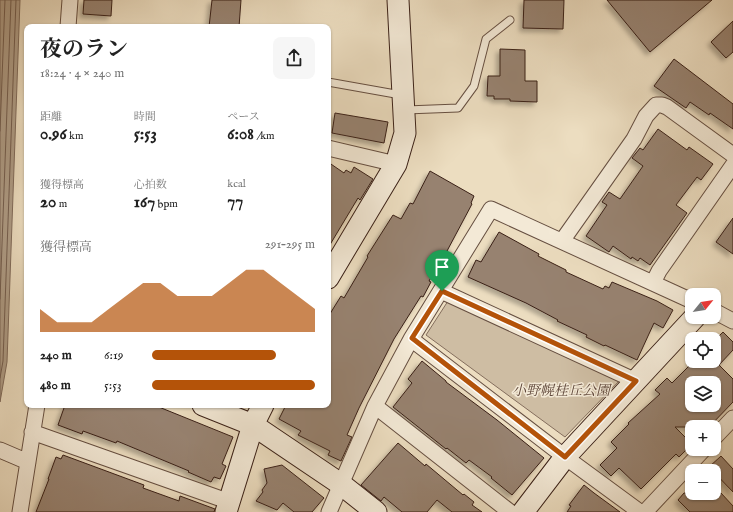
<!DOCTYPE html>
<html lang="ja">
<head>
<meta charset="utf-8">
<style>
  body { margin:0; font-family:"IM FELL English","Noto Serif JP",serif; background:#f6f6f6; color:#222; height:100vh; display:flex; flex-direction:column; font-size:15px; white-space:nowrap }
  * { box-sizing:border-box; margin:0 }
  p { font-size:13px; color:#767676 }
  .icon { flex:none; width:22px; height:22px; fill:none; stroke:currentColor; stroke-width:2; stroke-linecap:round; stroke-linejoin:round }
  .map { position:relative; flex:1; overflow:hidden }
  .side { position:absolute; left:24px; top:24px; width:307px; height:384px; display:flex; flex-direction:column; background:#fff; border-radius:8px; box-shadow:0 1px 3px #0004 }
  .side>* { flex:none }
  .needle { width:26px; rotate:60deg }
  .buttons { position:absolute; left:685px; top:288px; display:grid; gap:8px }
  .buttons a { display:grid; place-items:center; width:36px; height:36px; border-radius:8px; background:#fff; box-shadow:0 1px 3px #0004; font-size:20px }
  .pin { position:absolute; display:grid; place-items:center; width:34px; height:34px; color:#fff; margin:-41px -17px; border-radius:50% 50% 50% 0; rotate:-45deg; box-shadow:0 0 4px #0007 }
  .pin .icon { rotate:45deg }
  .round { display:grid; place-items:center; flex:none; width:42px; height:42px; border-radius:8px; background:#f6f6f6 }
  .overview { display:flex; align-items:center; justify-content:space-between; height:68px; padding:0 16px }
  h1 { font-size:22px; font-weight:700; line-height:30px }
  .figures { display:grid; grid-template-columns:repeat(3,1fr); gap:6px; height:68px; padding:4px 16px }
  .figures div { display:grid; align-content:center }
  .figures b { font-size:17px; font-weight:700 }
  .figures small { font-size:11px; font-weight:400 }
  .figures p { font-size:11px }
  .chart { height:112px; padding:8px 16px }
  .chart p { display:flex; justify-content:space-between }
  .chart svg { width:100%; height:72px; margin-top:4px; fill:#b45309; opacity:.7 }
  ul { padding:0 16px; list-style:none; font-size:13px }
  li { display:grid; grid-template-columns:64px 48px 1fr; align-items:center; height:30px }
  li i { height:10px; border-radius:5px; background:#b45309 }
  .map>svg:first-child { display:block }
  .green { fill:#cebda3; stroke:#846e5d }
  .water { fill:#af9d87; stroke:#806b5a }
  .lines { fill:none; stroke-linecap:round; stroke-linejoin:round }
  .shore { stroke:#745e4f; stroke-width:1 }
  .building { fill:#97826f; stroke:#3a2017; fill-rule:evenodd; filter:url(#shadow) }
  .lane-casing { stroke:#664f41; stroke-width:9 }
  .street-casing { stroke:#664f41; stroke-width:17 }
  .secondary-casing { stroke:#3a2017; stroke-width:23 }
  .lane { stroke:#f3e9d6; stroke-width:7 }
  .street { stroke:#f3e9d6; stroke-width:15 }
  .secondary { stroke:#f3e9d6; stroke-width:21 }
  .route-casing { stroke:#fff; stroke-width:8 }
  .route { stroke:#b45309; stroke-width:5 }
  .labels { text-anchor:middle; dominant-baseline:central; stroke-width:3; stroke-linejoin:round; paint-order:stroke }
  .park-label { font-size:14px; font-style:italic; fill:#5f473a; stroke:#f3e9d6 }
</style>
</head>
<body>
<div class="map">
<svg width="733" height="512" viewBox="0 0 733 512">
  <defs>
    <filter id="shadow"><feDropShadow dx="-3.5" dy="3.5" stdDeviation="2" flood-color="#0004"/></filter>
  </defs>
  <rect width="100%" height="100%" fill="#ecddc0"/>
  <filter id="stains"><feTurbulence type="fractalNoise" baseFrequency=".005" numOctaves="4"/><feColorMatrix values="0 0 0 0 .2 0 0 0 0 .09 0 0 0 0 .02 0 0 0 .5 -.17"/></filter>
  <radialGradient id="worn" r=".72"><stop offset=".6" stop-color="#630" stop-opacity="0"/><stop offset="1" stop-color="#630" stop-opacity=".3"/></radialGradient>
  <path class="green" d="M448,301l172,79 -55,57 -139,-102z"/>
  <path class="water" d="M0,0h20l-13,362 -7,40z"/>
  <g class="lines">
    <path class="shore" d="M0,131l5,-131
      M0,299l11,-299
      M0,378l3,-17 13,-361"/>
  </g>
  <path class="building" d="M84,0h28l-1,16 -28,-2z
    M212,0h29l-2,27h-30z
    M524,0h40l-1,29 -40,-1z
    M607,0h105l-62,52z
    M733,21v31l-7,6 -15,-16z
    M500,49l25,1v31h12v21l-27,-1v-2h-16v-3h-7l1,-20h12z
    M674,59l59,45v25l-23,-16 -1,2 -19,-13 -4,6 -32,-22z
    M335,113l53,9 -4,21 -52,-10z
    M658,129l29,21 2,-3 24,17 -12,16 -4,-3 -21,28 11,8 -37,52 -10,-7 -2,3 -6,-4 -1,2 -18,-13 -4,6 -23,-16 21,-31 -5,-3 7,-10 11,7 23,-33 -11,-8 8,-10 3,2z
    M328,162l16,11 2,-3 5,3 3,-6 19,12 -13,21 -2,-2 -30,50z
    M430,171l44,25 -3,7 1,1 -25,47 -18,30 2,1 -8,15 -2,-1 -27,43 -35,69 -12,27 5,2 -11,24 -13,-6 2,-4 -32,-16 3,-4 -22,-12 7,-14h42v-88l13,-21 3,2 24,-41 -1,-1 26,-41 8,4 9,-16 3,1z
    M733,218v36l-17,-12z
    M499,232l40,22 -1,2 28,14v2l37,17 2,-3 4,2 3,-6 45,19 16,9 -10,18 -9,-5 -17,37 -32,-15 -1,1 -18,-9 1,-2 -30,-14 1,-1 -32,-17 -58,-26 8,-17 5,2z
    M723,332l10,10v8l-14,15 14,14v23l-24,25h-34l17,17 -13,13 -3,-3 -35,35 -22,-21 -8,8 -11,-11 17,-17 -6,-6 18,-18 -1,-1 32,-29 -5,-4 12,-12 5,5 22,-22h20v-20zM692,383h22v22h-22z
    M422,361l24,20v1l51,38 47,38 -32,37 -21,-17 1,-1 -23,-17 -3,3 -19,-15 -1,1 -53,-42 19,-24 -4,-4z
    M65,405h89l79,32 -11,27 4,2 -6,13 -6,-2 -3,5 -23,-10 1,-1 -72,-30 -1,2 -33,-12 -1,3 -24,-9z
    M398,443l27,23 1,-2 37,31 1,-1 10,8 -2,3 10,7h-30l-15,-12 -10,12h-25l-18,-15 -3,4 -20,-16z
    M63,455l81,30 -1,3 36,13 1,-5 35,13 -1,3h-178l13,-33h-1l8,-22 5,2z
    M721,456l12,13v23l-24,-25z
    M282,465l42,33 -12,14h-18l-11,-9 -6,7 -21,-9 7,-9 -1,-2 5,-7 -3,-14z
    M584,485l10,8 26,19h-53l4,-6 -2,-1z
    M684,493h37l12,13v6h-43l-12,-12z"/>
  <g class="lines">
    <defs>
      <path id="lane" d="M328,82l73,13
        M406,110l52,-2 16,-22 12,-47 24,-19"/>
      <path id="street" d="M68,27l2,-27
        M328,148l68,16
        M562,241l72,-102 12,-23 10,-11h6l5,2 66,48
        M653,283l6,-12 74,-106
        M441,291l195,90
        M714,311l19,10
        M411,339l154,118 75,55
        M375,406l135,106
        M32,432l198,70
        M714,438l19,-20
        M0,450l28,12
        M20,512l17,-107
        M329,512l46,-106 36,-67 80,-130 201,92
        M645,512l59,-63"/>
      <path id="secondary" d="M328,278l68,-114 9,-31 -7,-133
        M203,405l50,20 89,60 34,27
        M226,512l27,-87 10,-20
        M523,512l42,-55 130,-140"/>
    </defs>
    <use href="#lane" class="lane-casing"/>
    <use href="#street" class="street-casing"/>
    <use href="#secondary" class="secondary-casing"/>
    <use href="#lane" class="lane"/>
    <use href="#street" class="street"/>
    <use href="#secondary" class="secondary"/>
  </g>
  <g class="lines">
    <defs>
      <path id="route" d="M442,291l194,90 -71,76 -153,-119z"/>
    </defs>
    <use href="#route" class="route-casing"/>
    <use href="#route" class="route"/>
  </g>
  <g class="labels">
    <g class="park-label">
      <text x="561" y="391">小野幌桂丘公園</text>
    </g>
  </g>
  <rect width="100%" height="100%" filter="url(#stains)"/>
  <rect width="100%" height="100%" fill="url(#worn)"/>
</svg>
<div class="buttons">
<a><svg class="needle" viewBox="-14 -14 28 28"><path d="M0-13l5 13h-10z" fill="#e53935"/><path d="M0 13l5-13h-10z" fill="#767676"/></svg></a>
<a><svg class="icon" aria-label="locate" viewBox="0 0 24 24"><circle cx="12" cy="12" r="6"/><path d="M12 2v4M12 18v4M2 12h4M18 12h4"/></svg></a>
<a><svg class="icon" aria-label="layers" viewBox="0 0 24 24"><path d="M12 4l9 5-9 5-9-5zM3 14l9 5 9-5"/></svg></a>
<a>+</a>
<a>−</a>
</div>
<div class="pin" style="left:442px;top:291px;background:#1e9e55"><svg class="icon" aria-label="arrive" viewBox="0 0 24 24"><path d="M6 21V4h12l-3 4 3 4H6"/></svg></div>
<section class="side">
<div class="overview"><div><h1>夜のラン</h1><p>18:24 · 4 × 240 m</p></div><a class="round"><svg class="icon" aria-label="share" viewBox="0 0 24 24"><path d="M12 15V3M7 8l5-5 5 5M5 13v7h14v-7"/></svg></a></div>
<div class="figures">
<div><p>距離</p><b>0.96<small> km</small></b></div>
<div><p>時間</p><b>5:53</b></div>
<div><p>ペース</p><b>6:08<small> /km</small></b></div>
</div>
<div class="figures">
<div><p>獲得標高</p><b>20<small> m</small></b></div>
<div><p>心拍数</p><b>167<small> bpm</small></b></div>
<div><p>kcal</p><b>77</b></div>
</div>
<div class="chart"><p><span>獲得標高</span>291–295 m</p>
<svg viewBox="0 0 160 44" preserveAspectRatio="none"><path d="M0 44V30L10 38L20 38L30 38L40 30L50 22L60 14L70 14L80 22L90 22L100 22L110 14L120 6L130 6L140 14L150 22L160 30V44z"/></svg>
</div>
<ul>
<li><b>240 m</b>6:19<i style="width:76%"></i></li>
<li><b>480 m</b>5:53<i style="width:100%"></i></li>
</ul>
</section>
</div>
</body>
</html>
